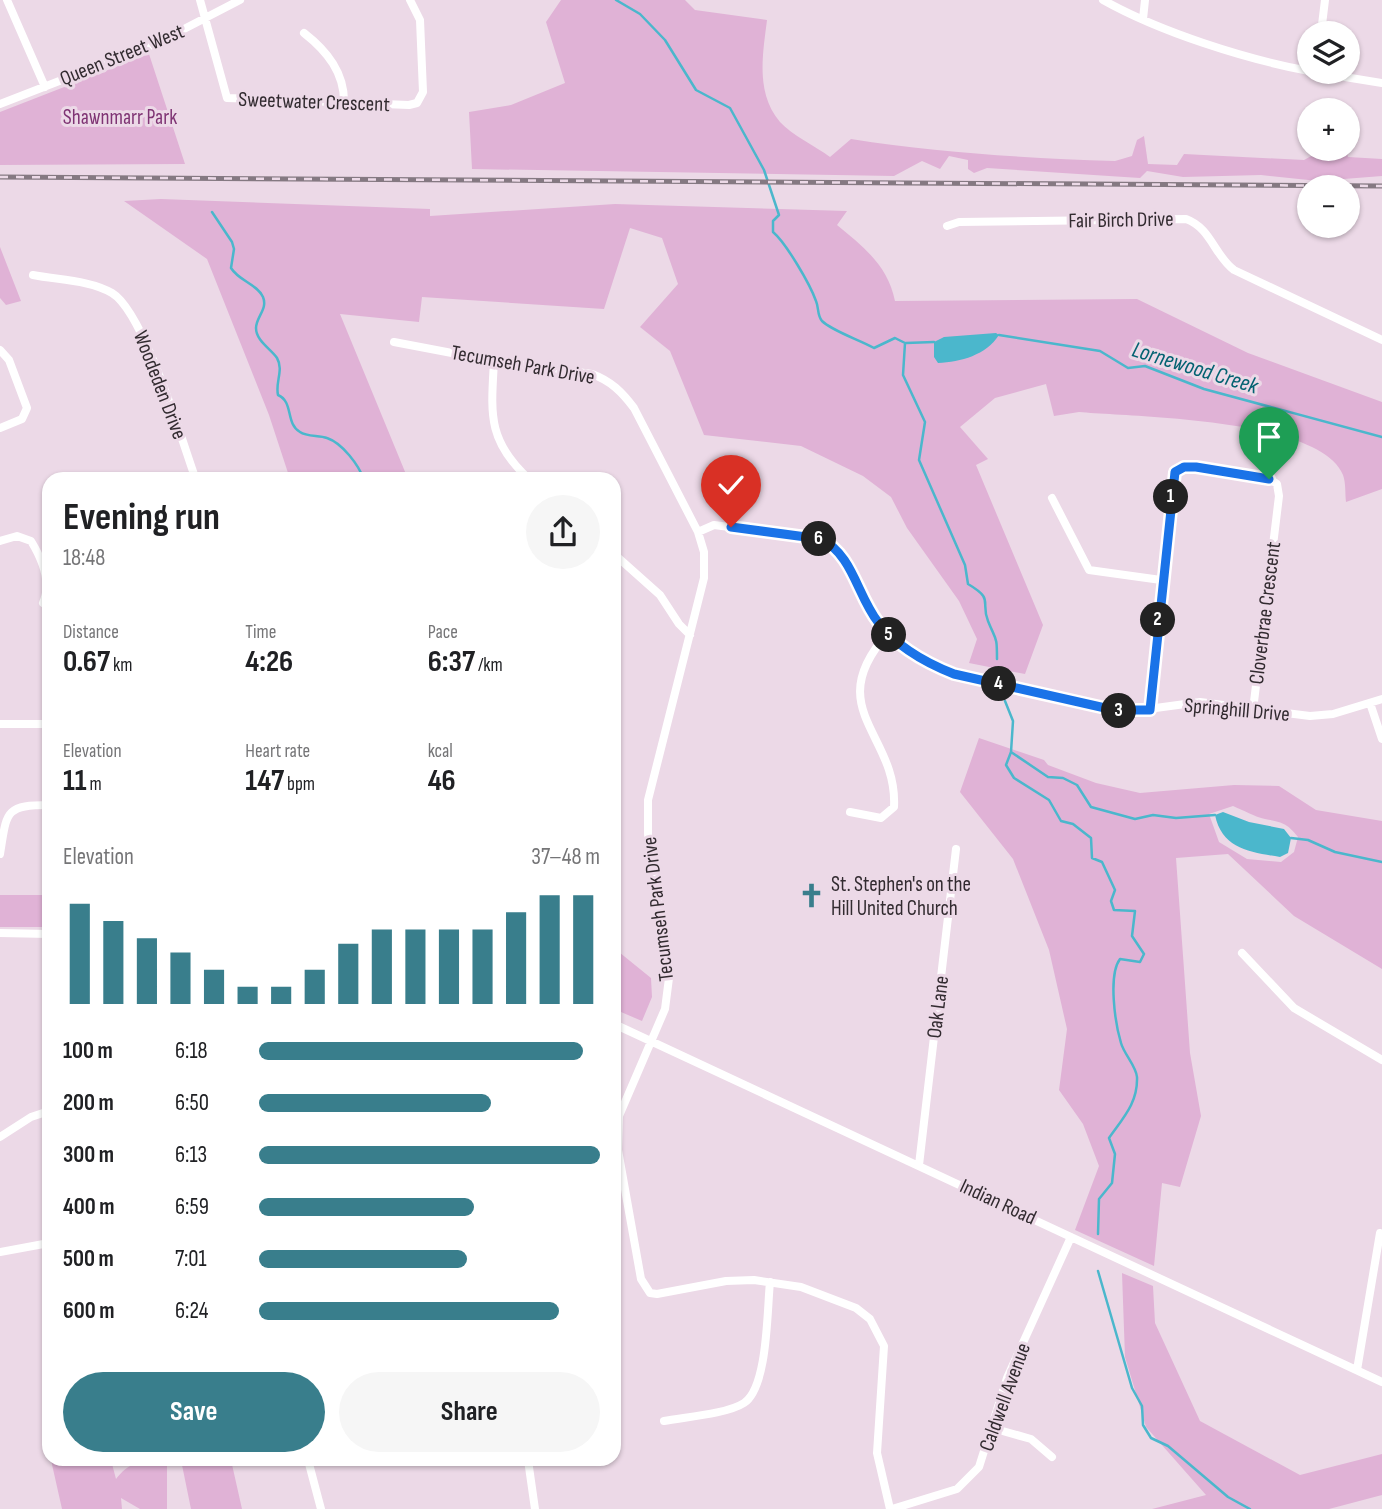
<!DOCTYPE html>
<html lang="en">
<head>
<meta charset="utf-8">
<style>
  body { margin:0; font-family:"Sofia Sans Condensed",sans-serif; background:#f6f6f6; color:#202124; height:100vh; display:flex; flex-direction:column; font-size:26px; white-space:nowrap }
  * { box-sizing:border-box; margin:0 }
  p { font-size:23px; color:#757577 }
  .icon { flex:none; width:38px; height:38px; fill:none; stroke:currentColor; stroke-width:2; stroke-linecap:round; stroke-linejoin:round }
  .map { position:relative; flex:1; overflow:hidden }
  .details { position:absolute; left:42px; top:472px; width:579px; height:994px; display:flex; flex-direction:column; background:#fff; border-radius:21px; box-shadow:0 2px 5px #0004 }
  .details>* { flex:none }
  .buttons { position:absolute; left:1297px; top:21px; display:grid; gap:14px }
  .buttons a { display:grid; place-items:center; width:63px; height:63px; border-radius:50%; background:#fff; box-shadow:0 2px 5px #0004; font-size:35px }
  .pin { position:absolute; display:grid; place-items:center; width:60px; height:60px; color:#fff; margin:-72px -30px; border-radius:50% 50% 50% 0; rotate:-45deg; box-shadow:0 0 7px #0007 }
  .pin .icon { rotate:45deg }
  .km { position:absolute; width:35px; height:35px; margin:-18px; border-radius:50%; background:#222; color:#fff; font-size:19px; line-height:35px; text-align:center }
  .round { display:grid; place-items:center; flex:none; width:74px; height:74px; border-radius:37px; background:#f6f6f6 }
  .head { display:flex; align-items:center; justify-content:space-between; height:119px; padding:0 21px }
  h1 { font-size:38px; font-weight:700; line-height:52px }
  .figures { display:grid; grid-template-columns:repeat(3,1fr); gap:10px; height:119px; padding:7px 21px }
  .figures div { display:grid; align-content:center }
  .figures b { font-size:30px; font-weight:700 }
  .figures small { font-size:19px; font-weight:400 }
  .figures p { font-size:19px }
  .chart { height:196px; padding:14px 21px }
  .chart p { display:flex; justify-content:space-between }
  .chart svg { width:100%; height:126px; margin-top:7px; stroke:#397e8c; stroke-width:6 }
  .primary-button { display:flex; gap:14px; margin-top:auto; padding:14px 21px }
  .primary-button a { flex:1; height:80px; border-radius:42px; background:#397e8c; color:#fff; font-size:28px; font-weight:700; line-height:80px; text-align:center }
  .primary-button a+a { background:#f6f6f6; color:#202124 }
  ul { padding:0 21px; list-style:none; font-size:23px }
  li { display:grid; grid-template-columns:112px 84px 1fr; align-items:center; height:52px }
  li i { height:18px; border-radius:9px; background:#397e8c }
  .map>svg:first-child { display:block }
  .green { fill:#e0b2d6; fill-rule:evenodd }
  .water { fill:#4bb7cc }
  .lines { fill:none; stroke-linecap:round; stroke-linejoin:round }
  .stream { stroke:#4bb7cc; stroke-width:2.5 }
  .minor { stroke:#fff; stroke-width:8 }
  .rail-casing { stroke:#857982; stroke-width:5 }
  .rail { stroke:#ecd9e7; stroke-width:2.5; stroke-dasharray:8; stroke-linecap:butt }
  .route-casing { stroke:#fff; stroke-width:14 }
  .route { stroke:#1a73e8; stroke-width:9 }
  .labels { text-anchor:middle; dominant-baseline:central; stroke-width:6; stroke-linejoin:round; paint-order:stroke }
  .street-label { font-size:21px; fill:#322b30; stroke:#ecd9e7 }
  .park-label { font-size:21px; fill:#7f3474; stroke:#ecd9e7 }
  .poi-label { font-size:21px; fill:#322b30; stroke:#ecd9e7; text-anchor:start }
  .water-label { font-size:23px; font-style:italic; fill:#036271; stroke:#ecd9e7 }
</style>
</head>
<body>
<div class="map">
<svg width="1382" height="1509" viewBox="0 0 1382 1509">
  <rect width="100%" height="100%" fill="#ecd9e7"/>
  <path class="green" d="M561,0h124l10,10 72,10c-4,33 -12,73 13,102 12,13 35,24 50,35l21,-18c88,14 175,19 264,22l17,-5 5,-16 7,-4 4,28 29,1 7,-11 120,6 20,-11h22l2,8 34,2v17l-64,5 -57,-6 -78,2 -36,-6 -7,7 -153,-10 -13,5 -6,-4v-9l-19,-4 -9,13 -18,-8 -28,15 -422,-7 -3,-57 42,-7 54,-22 -19,-61z
    M149,54l36,110 -185,1v-53z
    M161,199l269,10v7l185,-12 232,7 -10,14c27,22 51,41 58,76l242,-2 111,54 134,49v87l-36,13c-1,-8 0,-19 -3,-27 -23,-57 -209,-58 -264,-63l-25,4 -8,-32 -51,14 -35,29 28,32 -12,6 67,160 -18,49 -56,-11 8,-24 -18,-38 -52,-73 -16,-31 -28,-21 -62,-30 -97,-11 -34,-84 -30,-24 38,-43 -16,-46 -32,-10 -26,81 -182,-12 -3,25 -79,-8 68,165h-118l-21,-64 -62,-156 -83,-58z
    M0,247l21,54 -15,4 -6,-7z
    M979,738l65,22 4,5 48,18 44,10 94,-8 45,1 37,24 66,11v148l-88,-53 -66,-62 -52,4 14,195 11,63 -21,71 -18,-4 -8,83 -79,-36 24,-64 -16,-42 -24,-34 8,-61 -18,-79 -36,-91 -53,-67zM1233,806c10,4 22,11 32,13 17,3 22,4 33,18l-4,15 -13,10 -34,-3 -28,-17 -10,-28z
    M0,895h49v32h-49z
    M614,948l37,30 1,19 -10,24 -28,-12z
    M1122,1273l31,13 2,37 45,98 100,54 82,-21v41l-53,14h-177l54,-14 -60,-68 -21,-70z
    M51,1460h60l5,19c14,-18 29,-20 51,-19v49h-27l-19,-11 1,11h-60z
    M186,1460h45l11,49h-51l-9,-44z"/>
  <path class="water" d="M996,333l3,2c-13,20 -38,27 -61,28l-4,-6v-15l10,-5z
    M1223,812l26,10 35,7 7,9 -3,15 -8,4c-30,-5 -58,-8 -65,-42z"/>
  <g class="lines">
    <path class="stream" d="M616,0l24,14 25,26 31,50 34,18 34,62 15,45 -6,6v11c13,11 37,52 43,69 3,7 1,14 6,20 10,10 38,19 52,27l21,-10 10,5 -2,32 22,47 -6,38 46,105 3,19c27,16 12,17 20,37 8,20 9,14 9,38
      M212,212l20,30 2,7 -3,19c8,13 26,16 32,29 5,12 -7,20 -7,31 0,13 15,21 21,30 7,12 -2,24 1,37 16,7 7,28 22,37 7,5 19,3 27,6 15,5 32,27 37,42
      M999,335l101,16 28,17 17,-2 59,23 178,48
      M906,343l28,-1
      M1005,701l8,20 -2,31 37,25 15,1 14,7 14,22 44,12 18,-4 23,3 39,-3
      M1011,752l-5,13 8,13 35,22 12,21 12,3 18,14 1,20 10,4 13,28 -4,11 3,9 21,1 -3,25 12,18 -4,8 -20,-3c-12,16 -5,64 1,84 3,11 15,23 16,34 1,26 -14,41 -28,61l6,16 -3,29 -13,16 -1,35
      M1291,838l17,2 27,12 47,10
      M1098,1271l34,117 10,18 1,19 8,13 17,8 60,51 22,12"/>
    <path class="minor" d="M7,0l38,87
      M200,0l27,98 182,7 8,-2 6,-11 -3,-72 -10,-20
      M1103,0c57,32 142,59 206,71
      M1143,19l2,-19
      M304,33c23,18 41,40 40,71
      M1321,33l4,-33
      M1314,72l68,11
      M0,104l157,-61 83,-43
      M947,226l12,-4 227,-3c25,9 28,36 48,51l148,70
      M33,275c25,5 57,5 79,18 32,19 70,148 84,187
      M394,342l100,19 98,13c19,7 30,18 42,34l64,124 6,20v26l-56,222v34l21,144 -4,31 -46,107 -1,34 23,129 9,14 7,1 69,-13 28,-1 47,7 55,21 14,11 14,27 -7,107 13,56
      M0,350l9,10 18,48 -5,11 -22,9
      M494,361c-3,53 -7,80 36,119
      M1052,498l37,72 72,10
      M698,532l16,-7 107,14 16,9 8,11 12,28 31,46 26,22 40,19 172,38 74,-10 110,14 23,-2 49,-15
      M0,541l17,-5 14,5c11,18 21,42 12,62
      M614,554l46,41 19,29 11,11
      M1370,703l12,36
      M1150,710l22,-225 3,-13 8,-5 87,12 7,5 2,12 -26,214
      M0,724h49
      M850,812l31,6 13,-11c4,-73 -74,-98 -6,-174
      M0,854c7,-42 4,-49 49,-49
      M0,933l49,1
      M1242,953l52,55 88,52
      M614,1024l768,358
      M0,1137l31,-20 18,-6
      M919,1165l37,-316
      M0,1252l49,-9
      M1357,1370l23,-137
      M664,1421c21,-4 63,-7 80,-18 24,-16 23,-93 26,-121
      M992,1428l39,11 21,18
      M308,1460l13,49
      M528,1460l7,49
      M892,1509l65,-20 22,-22 28,-89 64,-141"/>
    <defs>
      <path id="rail" d="M0,177l1382,9"/>
    </defs>
    <use href="#rail" class="rail-casing"/>
    <use href="#rail" class="rail"/>
  </g>
  <g class="lines">
    <defs>
      <path id="route" d="M731,527l90,12c32,16 36,56 57,83 19,25 48,41 76,52l160,36h36l25,-238 9,-5h12l73,12"/>
    </defs>
    <use href="#route" class="route-casing"/>
    <use href="#route" class="route"/>
  </g>
  <defs>
    <symbol id="church-bare" viewBox="-9 -9 18 18"><path d="M-1.2-6h2.4v3.5h3.3v2.4h-3.3V6h-2.4V-.1h-3.3v-2.4h3.3Z" fill="#397e8c" stroke="#ecd9e7" stroke-width="2.5" paint-order="stroke"/></symbol>
  </defs>
  <g fill-rule="evenodd">
    <use href="#church-bare" x="794" y="878" width="35" height="35"/>
  </g>
  <g class="labels">
    <g class="street-label">
      <text transform="translate(122 55) rotate(-22)">Queen Street West</text>
      <text transform="translate(314 102) rotate(2)">Sweetwater Crescent</text>
      <text transform="translate(1121 220) rotate(-1)">Fair Birch Drive</text>
      <text transform="translate(523 365) rotate(10)">Tecumseh Park Drive</text>
      <text transform="translate(160 385) rotate(69)">Woodeden Drive</text>
      <text transform="translate(1265 613) rotate(-83)">Cloverbrae Crescent</text>
      <text transform="translate(1237 710) rotate(5)">Springhill Drive</text>
      <text transform="translate(658 909) rotate(-97)">Tecumseh Park Drive</text>
      <text transform="translate(938 1007) rotate(-83)">Oak Lane</text>
      <text transform="translate(998 1202) rotate(25)">Indian Road</text>
      <text transform="translate(1005 1397) rotate(-70)">Caldwell Avenue</text>
    </g>
    <g class="park-label">
      <text x="120" y="117">Shawnmarr Park</text>
    </g>
    <g class="poi-label">
      <text x="831" y="884">St. Stephen's on the<tspan x="831" dy="24">Hill United Church</tspan></text>
    </g>
    <g class="water-label">
      <text transform="translate(1195 368) rotate(17)">Lornewood Creek</text>
    </g>
  </g>
</svg>
<div class="buttons">
<a><svg class="icon" aria-label="layers" viewBox="0 0 24 24"><path d="M12 4l9 5-9 5-9-5zM3 14l9 5 9-5"/></svg></a>
<a>+</a>
<a>−</a>
</div>
<div class="pin" style="left:1269px;top:479px;background:#1e9e55"><svg class="icon" aria-label="arrive" viewBox="0 0 24 24"><path d="M6 21V4h12l-3 4 3 4H6"/></svg></div>
<div class="pin" style="left:731px;top:527px;background:#d93025"><svg class="icon" aria-label="check" viewBox="0 0 24 24"><path d="M5 12l5 5 9-10"/></svg></div>
<b class="km" style="left:1171px;top:497px">1</b>
<b class="km" style="left:1158px;top:620px">2</b>
<b class="km" style="left:1119px;top:711px">3</b>
<b class="km" style="left:999px;top:684px">4</b>
<b class="km" style="left:889px;top:635px">5</b>
<b class="km" style="left:819px;top:539px">6</b>
<section class="details">
<div class="head"><div><h1>Evening run</h1><p>18:48</p></div><a class="round"><svg class="icon" aria-label="share" viewBox="0 0 24 24"><path d="M12 15V3M7 8l5-5 5 5M5 13v7h14v-7"/></svg></a></div>
<div class="figures">
<div><p>Distance</p><b>0.67<small> km</small></b></div>
<div><p>Time</p><b>4:26</b></div>
<div><p>Pace</p><b>6:37<small> /km</small></b></div>
</div>
<div class="figures">
<div><p>Elevation</p><b>11<small> m</small></b></div>
<div><p>Heart rate</p><b>147<small> bpm</small></b></div>
<div><p>kcal</p><b>46</b></div>
</div>
<div class="chart"><p><span>Elevation</span>37–48 m</p>
<svg viewBox="0 0 160 44" preserveAspectRatio="none"><path d="M5 44V9M15 44V15M25 44V21M35 44V26M45 44V32M55 44V38M65 44V38M75 44V32M85 44V23M95 44V18M105 44V18M115 44V18M125 44V18M135 44V12M145 44V6M155 44V6"/></svg>
</div>
<ul>
<li><b>100 m</b>6:18<i style="width:95%"></i></li>
<li><b>200 m</b>6:50<i style="width:68%"></i></li>
<li><b>300 m</b>6:13<i style="width:100%"></i></li>
<li><b>400 m</b>6:59<i style="width:63%"></i></li>
<li><b>500 m</b>7:01<i style="width:61%"></i></li>
<li><b>600 m</b>6:24<i style="width:88%"></i></li>
</ul>
<div class="primary-button"><a>Save</a><a>Share</a></div>
</section>
</div>
</body>
</html>
